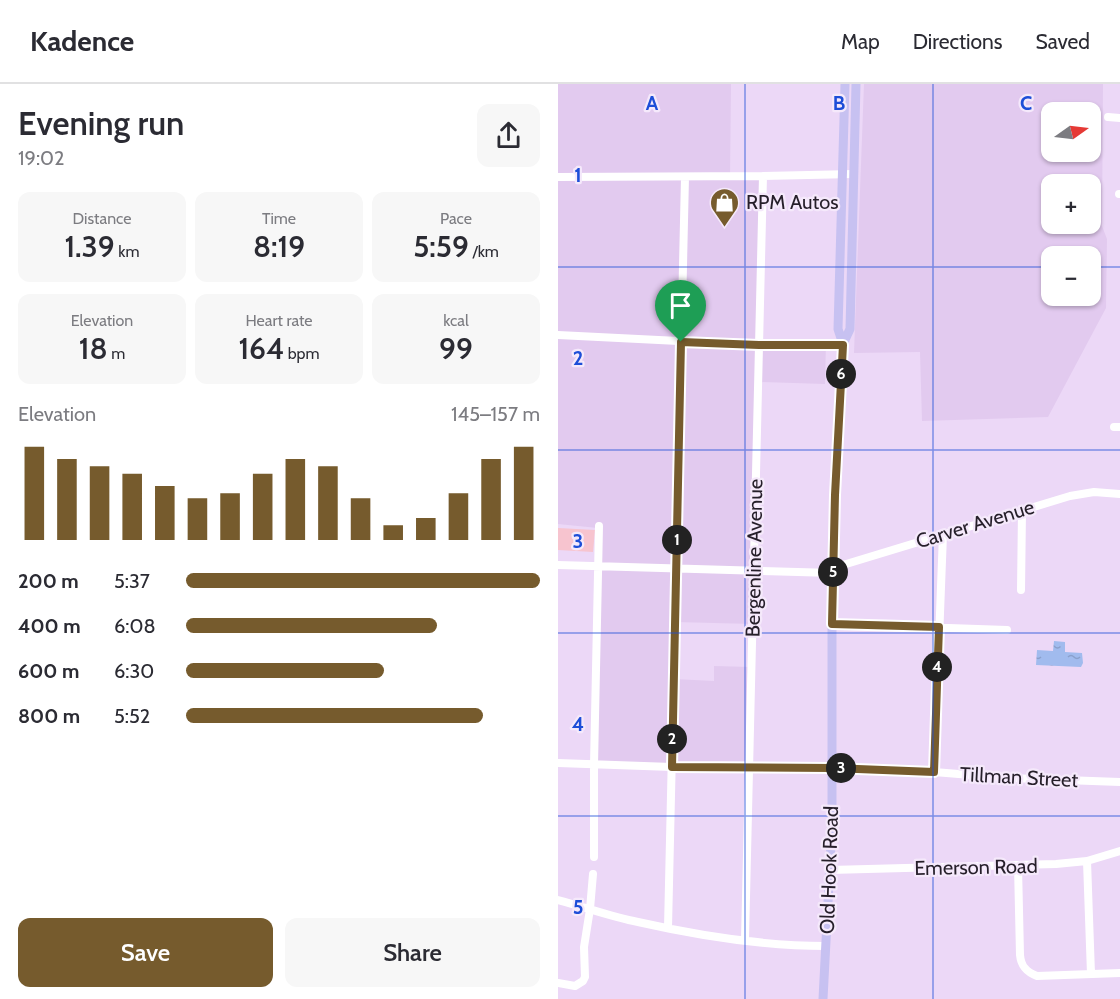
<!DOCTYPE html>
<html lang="en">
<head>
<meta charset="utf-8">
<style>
  body { margin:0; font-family:Cabin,sans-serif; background:#f7f7f7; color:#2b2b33; height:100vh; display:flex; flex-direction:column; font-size:22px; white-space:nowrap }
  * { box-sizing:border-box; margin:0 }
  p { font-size:20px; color:#7c7c81 }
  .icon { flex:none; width:33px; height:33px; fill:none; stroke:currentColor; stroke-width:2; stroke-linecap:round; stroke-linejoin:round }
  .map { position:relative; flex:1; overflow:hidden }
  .details { display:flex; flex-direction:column; background:#fff; width:558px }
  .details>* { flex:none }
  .needle { width:39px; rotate:76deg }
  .controls { position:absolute; left:483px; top:18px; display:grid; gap:12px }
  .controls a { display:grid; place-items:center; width:60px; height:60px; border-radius:12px; background:#fff; box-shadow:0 2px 4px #0004; font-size:30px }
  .pin { position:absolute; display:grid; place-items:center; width:51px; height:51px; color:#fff; margin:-62px -26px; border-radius:50% 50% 50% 0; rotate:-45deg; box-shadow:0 0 6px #0007 }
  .pin .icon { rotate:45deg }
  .km { position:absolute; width:30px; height:30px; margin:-15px; border-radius:50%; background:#222; color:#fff; font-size:16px; line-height:30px; text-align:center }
  .round { display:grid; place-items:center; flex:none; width:63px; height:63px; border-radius:12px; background:#f7f7f7 }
  .overview { display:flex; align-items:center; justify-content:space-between; height:102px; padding:0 18px }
  h1 { font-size:33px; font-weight:600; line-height:45px }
  .figures { display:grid; grid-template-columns:repeat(3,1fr); gap:9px; height:102px; padding:6px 18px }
  .figures div { display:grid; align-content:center; border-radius:12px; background:#f7f7f7; text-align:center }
  .figures b { font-size:30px; font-weight:600 }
  .figures small { font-size:16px; font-weight:400 }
  .figures p { font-size:16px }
  .chart { height:168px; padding:12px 18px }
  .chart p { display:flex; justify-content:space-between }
  .chart svg { width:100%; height:108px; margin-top:6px; stroke:#765b2d; stroke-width:6 }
  .cta { display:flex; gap:12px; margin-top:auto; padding:12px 18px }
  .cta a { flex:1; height:69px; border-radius:12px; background:#765b2d; color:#fff; font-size:24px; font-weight:600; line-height:69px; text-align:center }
  .cta a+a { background:#f7f7f7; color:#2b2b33 }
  ul { padding:0 18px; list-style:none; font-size:20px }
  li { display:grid; grid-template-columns:96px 72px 1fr; align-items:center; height:45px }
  li i { height:15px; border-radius:8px; background:#765b2d }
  header { display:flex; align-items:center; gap:36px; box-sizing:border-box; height:84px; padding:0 30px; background:#fff; border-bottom:2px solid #e1e1e2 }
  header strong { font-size:28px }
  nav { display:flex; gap:33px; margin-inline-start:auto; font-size:21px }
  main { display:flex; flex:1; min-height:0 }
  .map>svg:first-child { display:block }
  .built { fill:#e2caef; fill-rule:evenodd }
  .grass { fill:#f7c4cf }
  .water { fill:url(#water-ripples) }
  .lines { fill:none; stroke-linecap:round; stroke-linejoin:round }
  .minor { stroke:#fff; stroke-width:8 }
  .major { stroke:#c7c1f1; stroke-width:9 }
  .route-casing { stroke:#fff; stroke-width:12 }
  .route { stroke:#765b2d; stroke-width:8 }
  .grid { fill:none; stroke:#1d4ed8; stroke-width:1.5; stroke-opacity:0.55 }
  .labels { text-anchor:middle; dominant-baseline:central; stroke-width:4.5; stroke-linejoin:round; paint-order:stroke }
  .poi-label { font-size:20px; fill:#261f2a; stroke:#f5e9fb; text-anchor:start }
  .street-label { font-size:20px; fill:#261f2a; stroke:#f5e9fb }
  .grid-label { font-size:20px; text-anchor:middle; font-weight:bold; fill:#1d4ed8; stroke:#f5e9fb; stroke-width:4.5; stroke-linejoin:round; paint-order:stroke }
</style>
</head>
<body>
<header>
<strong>Kadence</strong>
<nav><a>Map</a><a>Directions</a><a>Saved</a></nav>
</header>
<main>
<section class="details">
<div class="overview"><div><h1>Evening run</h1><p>19:02</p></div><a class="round"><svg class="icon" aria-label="share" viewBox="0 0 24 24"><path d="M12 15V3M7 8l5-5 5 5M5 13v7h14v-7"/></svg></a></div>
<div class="figures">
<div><p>Distance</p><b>1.39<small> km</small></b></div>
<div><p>Time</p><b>8:19</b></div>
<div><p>Pace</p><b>5:59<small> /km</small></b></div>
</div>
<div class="figures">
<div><p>Elevation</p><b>18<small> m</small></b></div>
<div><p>Heart rate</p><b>164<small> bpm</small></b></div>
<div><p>kcal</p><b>99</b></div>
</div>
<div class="chart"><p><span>Elevation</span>145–157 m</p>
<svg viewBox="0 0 160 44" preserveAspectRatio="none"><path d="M5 44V6M15 44V11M25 44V14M35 44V17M45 44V22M55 44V27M65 44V25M75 44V17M85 44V11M95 44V14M105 44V27M115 44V38M125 44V35M135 44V25M145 44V11M155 44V6"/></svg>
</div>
<ul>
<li><b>200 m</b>5:37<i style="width:100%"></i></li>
<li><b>400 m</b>6:08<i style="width:71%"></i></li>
<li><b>600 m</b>6:30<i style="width:56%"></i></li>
<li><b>800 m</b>5:52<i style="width:84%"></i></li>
</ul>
<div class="cta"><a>Save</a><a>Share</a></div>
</section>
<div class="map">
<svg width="562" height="915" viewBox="0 0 562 915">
  <defs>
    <pattern id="water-ripples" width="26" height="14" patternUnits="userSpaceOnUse" patternTransform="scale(1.5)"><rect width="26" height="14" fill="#a1bbee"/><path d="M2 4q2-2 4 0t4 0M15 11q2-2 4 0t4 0" fill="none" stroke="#8aa0cc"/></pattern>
  </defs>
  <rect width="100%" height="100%" fill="#ecd8f7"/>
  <path class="built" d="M0,0h173l-1,94 34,-1 -4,167 66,-2 -1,42 -67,-2 -5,242 -78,-2 -1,57 40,2v-15l37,1 -2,101 -155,-3 4,-237 -40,-4z
    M306,0h239l-1,142 5,13 -1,69 -58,109 -126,4 -2,-69 -66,1zM494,28h38v40h-38zM494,100h38v40h-38zM494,172h38v40h-38z"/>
  <path class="grass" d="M0,444l37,2 -2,22 -35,-2z"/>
  <path class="water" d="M496,557l11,1v10l17,1 1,10 -2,4 -45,-2 1,-15 16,1z"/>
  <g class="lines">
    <path class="minor" d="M550,33l12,1
      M0,93l205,-1 91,-2
      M561,110h1
      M0,251l201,10 84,-1
      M556,343h6
      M0,481l275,8
      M275,484l237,-72 24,-4 26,2
      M463,506l1,-79
      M274,540l175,6
      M0,679l114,4 160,1 102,4 74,6 112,4
      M376,688l9,-238
      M36,773v-92l5,-239
      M529,777l4,113
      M460,782l2,89c1,11 6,17 17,21l83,-3
      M272,786l226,-6 31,-3 33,-10
      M0,816c27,7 53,17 80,22 62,14 126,24 188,24
      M110,844l17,-751
      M187,856l18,-764
      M0,899l17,3 8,-5 2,-4 -1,-30 6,-38 3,-35"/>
    <path class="major" d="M285,260l7,-15 6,-245
      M265,915l9,-174v-201l3,-129 8,-151 -5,-15 7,-245"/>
  </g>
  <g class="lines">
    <defs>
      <path id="route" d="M123,258l78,3h84l-8,150 -3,129 107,3 -5,145 -102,-4 -160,-1z"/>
    </defs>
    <use href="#route" class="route-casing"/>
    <use href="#route" class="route"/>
  </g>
  <path class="grid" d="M187,0v915M375,0v915M0,183h494M532,183h30M0,366h562M0,549h562M0,732h562"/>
  <defs>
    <symbol id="shop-pin" viewBox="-11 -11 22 30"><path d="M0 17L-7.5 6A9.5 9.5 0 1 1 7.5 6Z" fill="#765b2d" stroke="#f5e9fb"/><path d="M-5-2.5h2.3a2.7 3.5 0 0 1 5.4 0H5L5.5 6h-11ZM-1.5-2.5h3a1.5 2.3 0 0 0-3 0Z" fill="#fff"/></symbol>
  </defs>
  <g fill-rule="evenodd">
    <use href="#shop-pin" x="150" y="102" width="33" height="45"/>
  </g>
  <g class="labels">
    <g class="poi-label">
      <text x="188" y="118">RPM Autos</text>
    </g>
    <g class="street-label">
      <text transform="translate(417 440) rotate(-17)">Carver Avenue</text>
      <text transform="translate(196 474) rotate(-89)">Bergenline Avenue</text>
      <text transform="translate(461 693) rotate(3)">Tillman Street</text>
      <text transform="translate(418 783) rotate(-1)">Emerson Road</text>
      <text transform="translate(271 786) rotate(-88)">Old Hook Road</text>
    </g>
  </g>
  <g class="grid-label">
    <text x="94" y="26">A</text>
    <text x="281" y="26">B</text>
    <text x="468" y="26">C</text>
    <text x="20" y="98">1</text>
    <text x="20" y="281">2</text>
    <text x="20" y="464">3</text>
    <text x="20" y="647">4</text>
    <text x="20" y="830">5</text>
  </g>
</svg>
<div class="controls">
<a><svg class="needle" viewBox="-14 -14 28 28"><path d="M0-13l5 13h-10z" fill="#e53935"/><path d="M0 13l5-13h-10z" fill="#7c7c81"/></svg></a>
<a>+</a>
<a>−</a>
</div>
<div class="pin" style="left:123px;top:258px;background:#1e9e55"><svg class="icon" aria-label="arrive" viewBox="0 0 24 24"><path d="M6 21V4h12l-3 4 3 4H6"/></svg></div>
<b class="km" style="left:119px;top:456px">1</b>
<b class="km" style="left:114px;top:655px">2</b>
<b class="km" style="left:283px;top:684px">3</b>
<b class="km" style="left:379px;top:583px">4</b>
<b class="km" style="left:275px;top:488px">5</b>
<b class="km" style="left:283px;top:290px">6</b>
</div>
</main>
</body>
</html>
